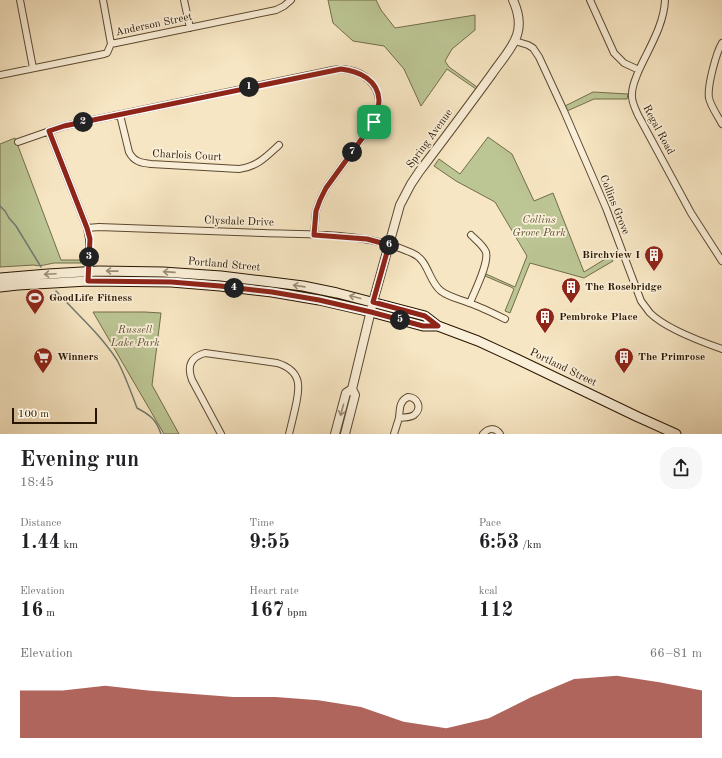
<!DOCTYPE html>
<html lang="en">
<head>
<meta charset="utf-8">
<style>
  body { margin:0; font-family:"Old Standard TT",serif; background:#f6f6f6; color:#202124; height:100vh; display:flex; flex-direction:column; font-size:15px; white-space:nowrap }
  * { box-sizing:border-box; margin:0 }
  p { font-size:13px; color:#757577 }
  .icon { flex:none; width:22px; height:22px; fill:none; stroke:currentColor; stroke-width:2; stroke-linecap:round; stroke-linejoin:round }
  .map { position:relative; height:434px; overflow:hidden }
  .panel { display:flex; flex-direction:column; background:#fff; flex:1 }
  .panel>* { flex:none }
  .scale { position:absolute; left:12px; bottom:10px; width:85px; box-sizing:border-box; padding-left:4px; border:2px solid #281500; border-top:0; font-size:11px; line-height:14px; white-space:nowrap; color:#281500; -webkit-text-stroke:3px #faefd8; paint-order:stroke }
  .pin { position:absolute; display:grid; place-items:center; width:34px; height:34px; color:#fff; margin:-17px; border-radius:8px; box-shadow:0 2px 6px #0006 }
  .km { position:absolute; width:20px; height:20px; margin:-10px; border-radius:50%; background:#222; color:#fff; font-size:11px; line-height:20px; text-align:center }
  .round { display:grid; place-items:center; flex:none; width:42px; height:42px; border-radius:16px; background:#f6f6f6 }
  .summary { display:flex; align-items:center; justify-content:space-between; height:68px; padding:0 20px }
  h1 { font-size:22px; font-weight:700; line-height:30px }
  .stats { display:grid; grid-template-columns:repeat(3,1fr); gap:6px; height:68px; padding:4px 20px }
  .stats div { display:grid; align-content:center }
  .stats b { font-size:20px; font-weight:700 }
  .stats small { font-size:11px; font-weight:400 }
  .stats p { font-size:11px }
  .chart { height:112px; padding:8px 20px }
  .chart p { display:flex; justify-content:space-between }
  .chart svg { width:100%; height:72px; margin-top:4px; fill:#8f2418; opacity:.7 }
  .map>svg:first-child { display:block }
  .green { fill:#bcc594; stroke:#726d4a }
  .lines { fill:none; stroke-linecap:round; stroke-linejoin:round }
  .stream { stroke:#707a71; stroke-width:1.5 }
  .minor-casing { stroke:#5c4931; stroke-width:8 }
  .tertiary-casing { stroke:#5c4931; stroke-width:10 }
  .secondary-casing { stroke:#281500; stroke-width:11 }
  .minor { stroke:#faefd8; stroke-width:6 }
  .tertiary { stroke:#faefd8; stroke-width:8 }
  .secondary { stroke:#faefd8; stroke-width:9 }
  .oneway { stroke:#9c8d77 }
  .route-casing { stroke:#fff; stroke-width:8 }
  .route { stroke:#8f2418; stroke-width:5 }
  .labels { text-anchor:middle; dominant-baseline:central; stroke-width:3.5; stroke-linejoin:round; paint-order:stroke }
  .street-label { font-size:11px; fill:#281500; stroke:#faefd8 }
  .park-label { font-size:11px; font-style:italic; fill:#5c5334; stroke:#faefd8 }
  .poi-label { font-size:11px; font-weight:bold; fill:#281500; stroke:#faefd8; text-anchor:start }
</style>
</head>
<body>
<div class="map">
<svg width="722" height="434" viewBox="0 0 722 434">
  <rect width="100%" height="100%" fill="#f7e6c3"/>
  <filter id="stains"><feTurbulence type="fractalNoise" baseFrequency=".005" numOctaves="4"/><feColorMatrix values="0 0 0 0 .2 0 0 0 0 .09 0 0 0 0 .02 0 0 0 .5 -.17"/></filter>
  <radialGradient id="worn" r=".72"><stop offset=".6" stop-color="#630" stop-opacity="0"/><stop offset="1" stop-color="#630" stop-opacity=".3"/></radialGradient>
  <path class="green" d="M328,0h48l5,10 14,18 80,-13v15l-23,19 -7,12 4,6 28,20 -1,2 -29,-20 -26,37 -17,-37 -19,-22 -1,-1 -31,-5 -20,-18z
    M593,92l35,2 -1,5h-33l-27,12 -2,-5z
    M488,137l24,17 22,47 19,-8 31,79 26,-16 3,5 -29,17 -54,-15 -20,50 -5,-2 9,-22 -3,-2 -26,-11 1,-2 29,13 12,-31 -32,-54 -39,-21 -22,-15 5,-7 21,15z
    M15,138l46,122h20v3c-9,0 -18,0 -27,0 -6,1 -15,4 -20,2l-34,2v-123z
    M93,312h52l16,1 -9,72 27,49h-15z"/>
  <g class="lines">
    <path class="stream" d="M0,206l5,5 4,7 7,8 25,41
      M56,291c21,23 44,43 61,69 8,15 14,32 20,48 13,7 19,11 24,26"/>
    <defs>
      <path id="minor" d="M20,0l13,68
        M103,0l8,44
        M184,0l6,28
        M590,0l24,53 10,10 15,7
        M665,0c-1,25 -16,48 -26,70 -3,8 -7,15 -7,24 -1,7 3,14 6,21l53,98 31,48
        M515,41l13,4 5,3 6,9 25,54 42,97 35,93c3,4 6,8 9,12 15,15 52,29 72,36
        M722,43c-6,10 -15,44 -13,55 2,9 9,18 13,26
        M0,75l104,-21 3,-1 4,-9 165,-34 8,-4 7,-6
        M120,115l9,37c5,10 13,11 22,12l88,5c18,-2 28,-13 40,-24
        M49,131l38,97 2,11v36
        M18,142l46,-16 269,-56c5,-1 10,-2 15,0 15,2 30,14 31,31 0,7 -3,14 -5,21l-48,66 -6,12 -4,11 -2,24
        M87,228l12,-1c54,2 109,4 164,6 49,2 103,-1 149,20 17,7 16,28 29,38 8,6 18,8 28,12 12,4 24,10 36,16
        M470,303c4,-11 19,-39 16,-51 -3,-7 -10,-12 -15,-17
        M408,397c9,0 15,11 6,18 -4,3 -10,2 -15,3 1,-9 0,-17 9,-21z
        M221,434l-29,-54c-5,-13 -2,-23 13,-27l72,10c26,8 23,25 18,46 -2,9 -4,17 -6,25
        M394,434l5,-16
        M483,434c5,-6 12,-7 17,0"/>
      <path id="tertiary" d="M335,434l11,-41 6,-4
        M345,434l10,-39 -3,-6 21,-87 27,-97 11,-21 8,-12c25,-33 49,-65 73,-98 8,-12 21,-26 25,-39 4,-12 1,-24 -4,-35"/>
      <path id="secondary" d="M0,278l48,-4 51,-3 64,1 58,4 42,5 40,5 34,7 88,23 13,10 40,15 39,18 121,58 38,17
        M0,287l18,-2 70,-4 83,1 49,4 52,6 47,8 52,12 52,14h15"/>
    </defs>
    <use href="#minor" class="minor-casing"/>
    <use href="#tertiary" class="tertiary-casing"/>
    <use href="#secondary" class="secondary-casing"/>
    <use href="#minor" class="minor"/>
    <use href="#tertiary" class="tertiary"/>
    <use href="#secondary" class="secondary"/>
  </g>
  <defs><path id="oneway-shaft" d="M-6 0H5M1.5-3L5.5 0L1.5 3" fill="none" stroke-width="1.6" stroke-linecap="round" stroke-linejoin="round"/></defs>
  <g class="oneway">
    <use href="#oneway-shaft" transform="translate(112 271) rotate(-179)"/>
    <use href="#oneway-shaft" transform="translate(169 272) rotate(-176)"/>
    <use href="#oneway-shaft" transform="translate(50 274) rotate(177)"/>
    <use href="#oneway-shaft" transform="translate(299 286) rotate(-172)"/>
    <use href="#oneway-shaft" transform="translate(355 297) rotate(-166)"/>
    <use href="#oneway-shaft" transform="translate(342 410) rotate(105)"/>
  </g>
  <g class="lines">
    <defs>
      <path id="route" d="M341,69c18,2 37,11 38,31 0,8 -3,15 -5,22l-48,66 -6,12 -4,11 -2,24 53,4 22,6 -16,57 52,14 13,10h-15l-52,-14 -52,-12 -47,-8 -52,-6 -49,-4 -83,-1 2,-42 -3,-11 -38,-97 15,-5z"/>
    </defs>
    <use href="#route" class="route-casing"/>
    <use href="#route" class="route"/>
  </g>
  <defs>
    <symbol id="building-pin" viewBox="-11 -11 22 30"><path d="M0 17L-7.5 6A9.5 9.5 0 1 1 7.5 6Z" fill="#8f2418" stroke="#faefd8"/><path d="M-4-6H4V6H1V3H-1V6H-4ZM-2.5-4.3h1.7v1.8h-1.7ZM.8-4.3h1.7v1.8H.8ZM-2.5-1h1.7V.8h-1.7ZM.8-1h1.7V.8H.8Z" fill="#fff"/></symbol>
    <symbol id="stadium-pin" viewBox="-11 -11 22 30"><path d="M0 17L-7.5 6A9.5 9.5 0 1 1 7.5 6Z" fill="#8f2418" stroke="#faefd8"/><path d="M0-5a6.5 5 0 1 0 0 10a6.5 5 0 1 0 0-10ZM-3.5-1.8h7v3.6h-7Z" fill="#fff"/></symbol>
    <symbol id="supermarket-pin" viewBox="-11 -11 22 30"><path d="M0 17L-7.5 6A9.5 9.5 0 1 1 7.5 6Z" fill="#8f2418" stroke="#faefd8"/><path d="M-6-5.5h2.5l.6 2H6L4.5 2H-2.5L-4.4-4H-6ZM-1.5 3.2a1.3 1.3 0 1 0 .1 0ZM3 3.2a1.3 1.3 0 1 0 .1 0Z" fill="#fff"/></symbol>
  </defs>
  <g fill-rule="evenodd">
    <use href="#building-pin" x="643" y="244" width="22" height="30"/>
    <use href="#building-pin" x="560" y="276" width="22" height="30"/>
    <use href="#stadium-pin" x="24" y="287" width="22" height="30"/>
    <use href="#building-pin" x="534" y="306" width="22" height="30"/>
    <use href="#supermarket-pin" x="32" y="346" width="22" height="30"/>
    <use href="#building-pin" x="613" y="346" width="22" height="30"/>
  </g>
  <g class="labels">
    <g class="street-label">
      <text transform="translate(154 25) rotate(-12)">Anderson Street</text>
      <text transform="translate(658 130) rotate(62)">Regal Road</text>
      <text transform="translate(430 139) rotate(-54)">Spring Avenue</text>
      <text transform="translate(187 156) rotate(3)">Charlois Court</text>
      <text transform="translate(614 205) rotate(68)">Collins Grove</text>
      <text transform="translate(239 222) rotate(2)">Clysdale Drive</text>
      <text transform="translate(224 265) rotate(5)">Portland Street</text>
      <text transform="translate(563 368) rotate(26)">Portland Street</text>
    </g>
    <g class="park-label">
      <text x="539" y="220">Collins<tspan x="539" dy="13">Grove Park</tspan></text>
      <text x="135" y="330">Russell<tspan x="135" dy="13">Lake Park</tspan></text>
    </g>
    <g class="poi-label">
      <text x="640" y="255" text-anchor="end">Birchview I</text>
      <text x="585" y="287">The Rosebridge</text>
      <text x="49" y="298">GoodLife Fitness</text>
      <text x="559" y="317">Pembroke Place</text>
      <text x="57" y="357">Winners</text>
      <text x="638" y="357">The Primrose</text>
    </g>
  </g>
  <rect width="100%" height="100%" filter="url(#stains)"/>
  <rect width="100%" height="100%" fill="url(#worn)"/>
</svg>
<div class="scale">100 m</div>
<div class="pin" style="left:374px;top:122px;background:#1e9e55"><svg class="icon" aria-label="arrive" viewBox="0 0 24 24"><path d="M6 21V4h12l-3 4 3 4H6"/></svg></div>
<b class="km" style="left:249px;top:87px">1</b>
<b class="km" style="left:83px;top:122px">2</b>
<b class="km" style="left:89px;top:257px">3</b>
<b class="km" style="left:234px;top:288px">4</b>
<b class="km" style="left:400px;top:320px">5</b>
<b class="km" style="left:389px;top:245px">6</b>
<b class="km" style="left:352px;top:152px">7</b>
</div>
<section class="panel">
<div class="summary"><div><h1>Evening run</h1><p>18:45</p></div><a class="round"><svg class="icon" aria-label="share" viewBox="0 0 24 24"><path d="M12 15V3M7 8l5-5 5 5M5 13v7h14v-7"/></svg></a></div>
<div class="stats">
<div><p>Distance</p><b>1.44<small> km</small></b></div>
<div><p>Time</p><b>9:55</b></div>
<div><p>Pace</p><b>6:53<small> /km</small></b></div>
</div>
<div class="stats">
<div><p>Elevation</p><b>16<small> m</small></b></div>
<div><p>Heart rate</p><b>167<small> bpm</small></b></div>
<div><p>kcal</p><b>112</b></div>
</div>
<div class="chart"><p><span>Elevation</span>66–81 m</p>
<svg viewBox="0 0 160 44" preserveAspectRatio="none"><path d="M0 44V15L10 15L20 12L30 15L40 17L50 19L60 19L70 21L80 25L90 34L100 38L110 32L120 19L130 8L140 6L150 10L160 15V44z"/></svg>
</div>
</section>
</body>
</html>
